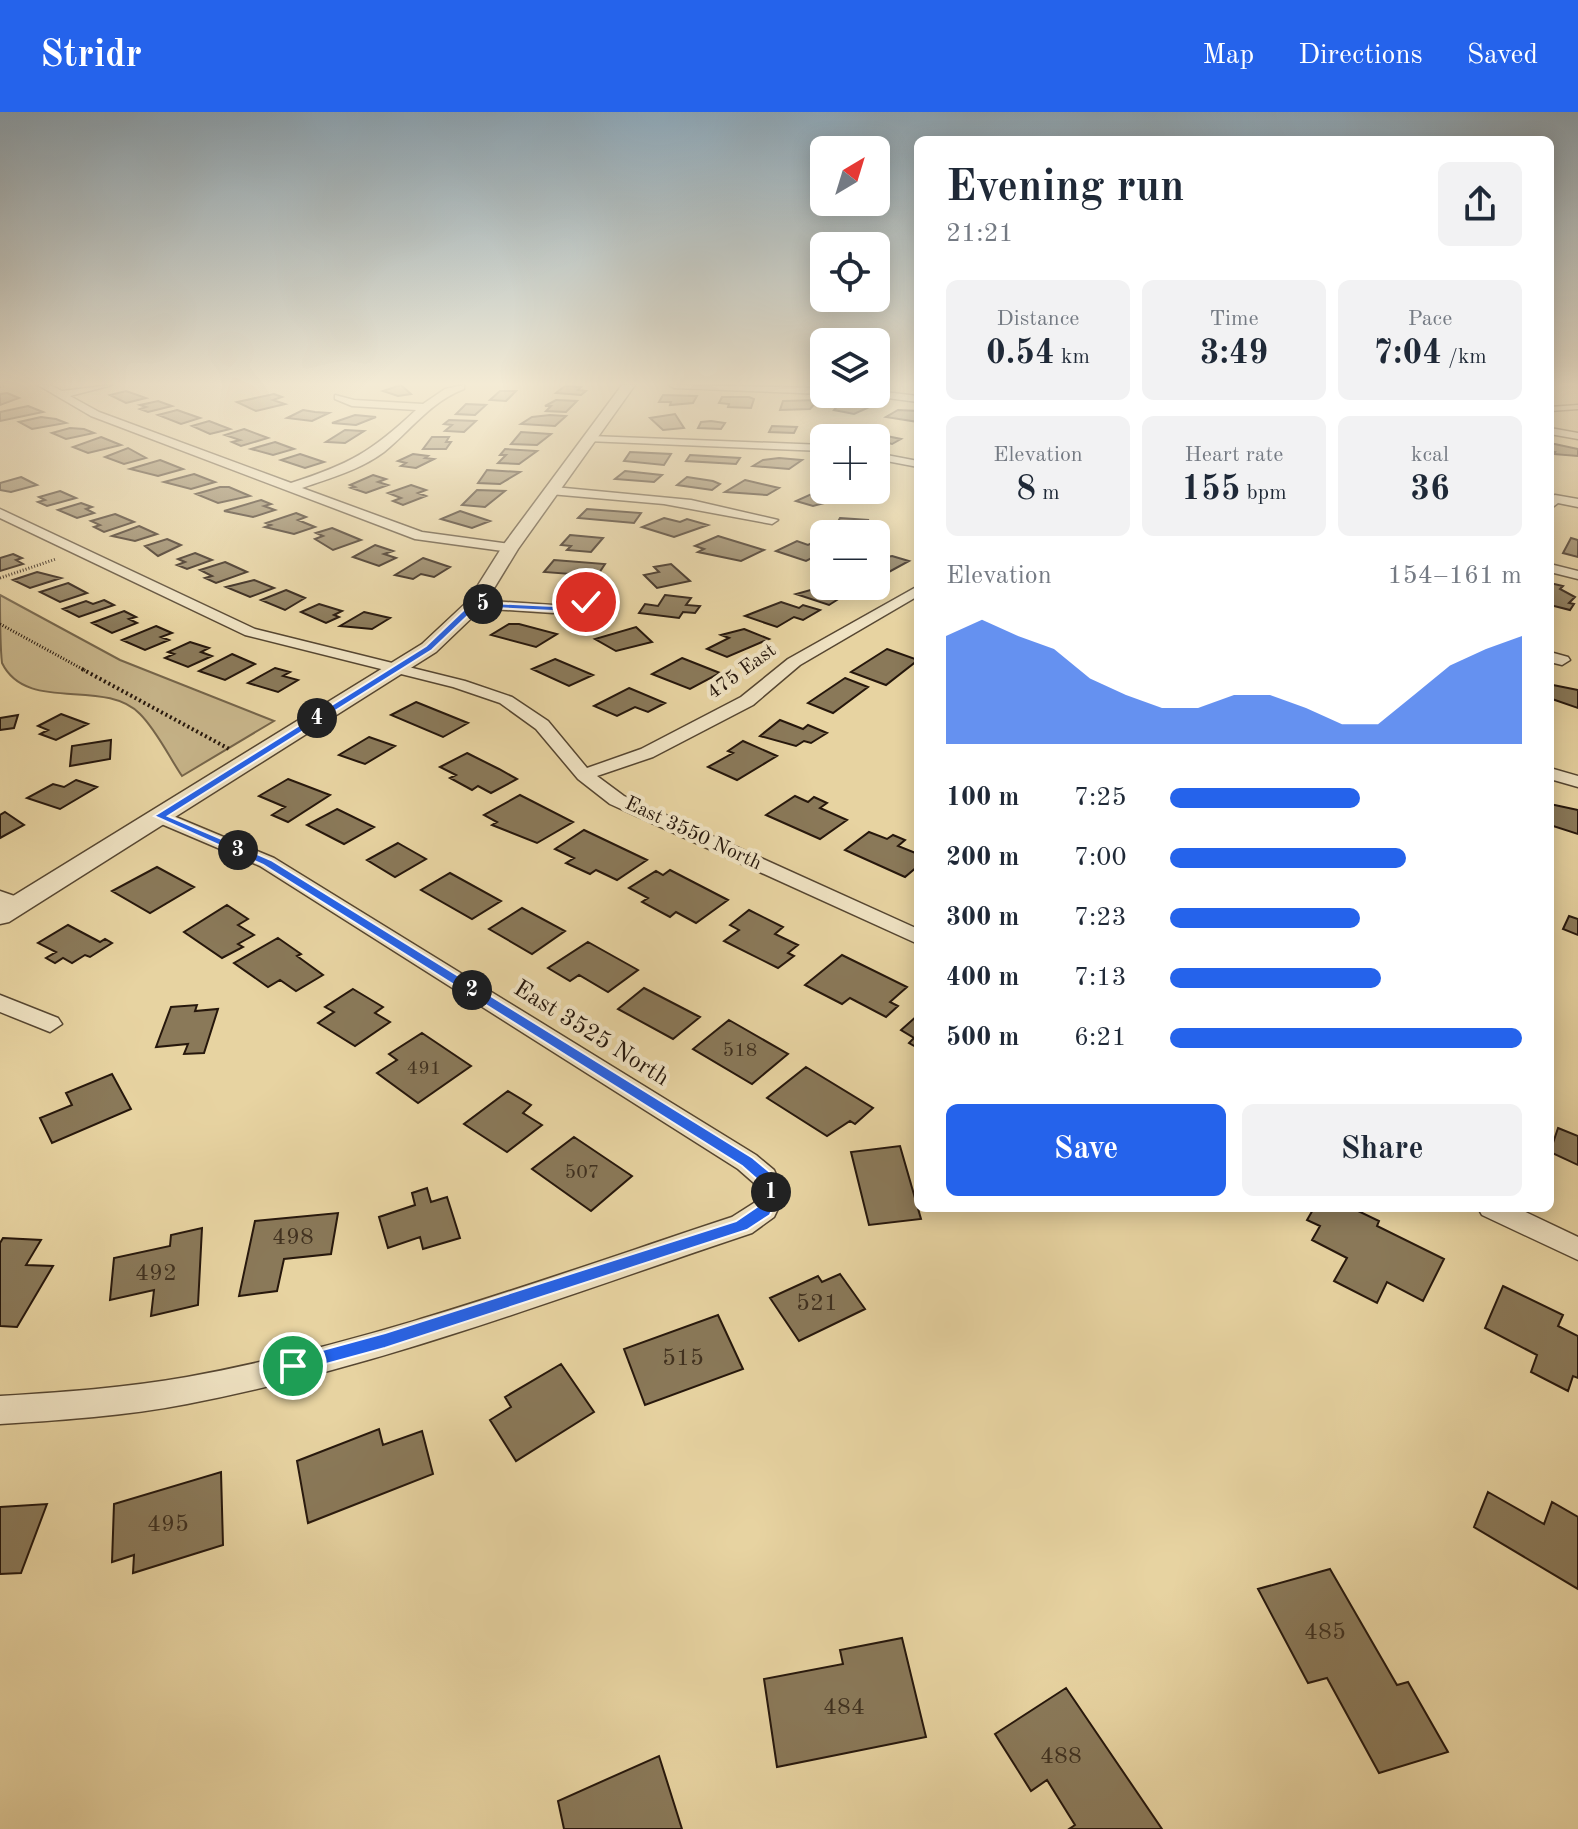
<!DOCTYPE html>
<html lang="en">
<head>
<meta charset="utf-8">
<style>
  body { margin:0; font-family:"Old Standard TT",serif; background:#f2f2f3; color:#1f2937; height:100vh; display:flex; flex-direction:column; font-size:30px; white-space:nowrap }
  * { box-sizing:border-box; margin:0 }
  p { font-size:26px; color:#747a83 }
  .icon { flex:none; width:44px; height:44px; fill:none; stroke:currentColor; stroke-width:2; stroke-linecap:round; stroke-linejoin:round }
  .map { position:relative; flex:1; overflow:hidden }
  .panel { position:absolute; left:914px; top:24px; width:640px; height:1076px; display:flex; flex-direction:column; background:#fff; border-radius:12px; box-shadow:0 4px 20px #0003 }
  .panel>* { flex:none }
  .needle { width:52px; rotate:38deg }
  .controls { position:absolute; left:810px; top:24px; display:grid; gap:16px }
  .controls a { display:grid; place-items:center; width:80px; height:80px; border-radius:12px; background:#fff; box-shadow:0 4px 20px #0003; font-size:40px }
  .pin { position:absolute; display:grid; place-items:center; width:68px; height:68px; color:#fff; margin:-34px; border:4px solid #fff; border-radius:50%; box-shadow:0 2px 8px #0007 }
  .km { position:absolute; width:40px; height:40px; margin:-20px; border-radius:50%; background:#222; color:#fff; font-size:22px; line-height:40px; text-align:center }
  .round { display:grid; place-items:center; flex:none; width:84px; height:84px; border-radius:12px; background:#f2f2f3 }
  .overview { display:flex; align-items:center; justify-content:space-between; height:136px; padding:0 32px }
  h1 { font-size:44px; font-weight:600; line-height:60px }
  .stats { display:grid; grid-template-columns:repeat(3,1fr); gap:12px; height:136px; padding:8px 32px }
  .stats div { display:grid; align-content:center; border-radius:12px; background:#f2f2f3; text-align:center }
  .stats b { font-size:34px; font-weight:600 }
  .stats small { font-size:22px; font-weight:400 }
  .stats p { font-size:22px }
  .chart { height:224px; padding:16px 32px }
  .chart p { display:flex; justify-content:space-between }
  .chart svg { width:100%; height:144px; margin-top:8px; fill:#2563eb; opacity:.7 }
  .action { display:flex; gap:16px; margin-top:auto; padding:16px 32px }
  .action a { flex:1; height:92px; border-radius:12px; background:#2563eb; color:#fff; font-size:32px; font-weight:600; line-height:92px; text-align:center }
  .action a+a { background:#f2f2f3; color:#1f2937 }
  ul { padding:0 32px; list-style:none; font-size:26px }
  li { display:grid; grid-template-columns:128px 96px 1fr; align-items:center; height:60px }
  li i { height:20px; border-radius:10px; background:#2563eb }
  header { display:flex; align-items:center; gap:48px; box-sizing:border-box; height:112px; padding:0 40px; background:#2563eb; color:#fff }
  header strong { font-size:38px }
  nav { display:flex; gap:44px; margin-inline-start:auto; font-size:28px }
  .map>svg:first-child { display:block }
  .green { fill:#c6b388; stroke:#76654a; stroke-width:2 }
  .building { fill:#8a7959; stroke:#26170c; stroke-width:2 }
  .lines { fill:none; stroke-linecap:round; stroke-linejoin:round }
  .service-casing { stroke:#564631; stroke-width:3 }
  .minor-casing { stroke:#564631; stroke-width:3 }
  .tertiary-casing { stroke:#564631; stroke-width:3 }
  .path-far1 { stroke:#26170c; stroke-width:3; stroke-dasharray:1 2; stroke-linecap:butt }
  .path { stroke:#26170c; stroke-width:4; stroke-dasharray:2 3; stroke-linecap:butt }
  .service { fill:#efe2c2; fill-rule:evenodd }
  .minor { fill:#efe2c2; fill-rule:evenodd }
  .tertiary { fill:#efe2c2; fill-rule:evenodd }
  .route { fill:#2563eb; stroke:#fff; stroke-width:2 }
  .labels { text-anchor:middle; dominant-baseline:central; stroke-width:8; stroke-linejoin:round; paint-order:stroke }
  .far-street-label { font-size:20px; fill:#26170c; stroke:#efe2c2 }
  .number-label { font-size:20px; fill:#3f301f }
  .street-label { font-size:24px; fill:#26170c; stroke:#efe2c2 }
  .near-number-label { font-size:24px; fill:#3f301f }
</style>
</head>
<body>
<header>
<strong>Stridr</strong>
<nav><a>Map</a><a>Directions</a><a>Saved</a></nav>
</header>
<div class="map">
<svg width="1578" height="1717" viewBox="0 0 1578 1717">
  <rect width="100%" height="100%" fill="#e7d3a1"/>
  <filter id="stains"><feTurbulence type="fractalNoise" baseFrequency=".0025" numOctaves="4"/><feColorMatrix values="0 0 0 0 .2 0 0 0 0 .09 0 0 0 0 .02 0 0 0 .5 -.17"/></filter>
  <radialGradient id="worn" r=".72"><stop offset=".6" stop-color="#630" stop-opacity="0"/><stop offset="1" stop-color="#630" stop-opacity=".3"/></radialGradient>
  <path class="green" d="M0,483l120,65 154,61 -92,55c-13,-19 -25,-45 -42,-62 -36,-37 -113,0 -138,-51 -2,-17 -2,-50 -2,-68z"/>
  <path class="building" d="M401,273l10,9 -13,2 -15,-5z
    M565,274l16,1 -3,3 8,1 -5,4 -25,-2z
    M126,279l20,7 -20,5 -16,-8z
    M500,279h16l-10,10 -16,-1z
    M7,281l12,5 -19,7v-11z
    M274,282l8,3 -9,3 12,4 -29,7 -19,-9z
    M663,283l34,1 -4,7 -23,2 1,-3h-12z
    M722,285h27l5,2 -3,9 -23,-1 1,-3 -10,-1z
    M556,288l21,1 -11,11 -20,-1 5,-5h-6z
    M818,288l-8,9 -30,1 3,-9z
    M158,289l14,5 -24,6 -8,-3 6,-2 -6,-2z
    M854,290l20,3 -20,9 -20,-4 6,-7z
    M466,292l20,1 -11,10 -19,-1z
    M28,294l15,6 -43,9v-9z
    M177,298l23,8 -19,6 -23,-9z
    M303,298l12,2 14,1 -17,8 -25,-3z
    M898,298l20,1v11l-32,-5z
    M675,302l9,14 -21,2 -13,-12z
    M355,303l21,2 -20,8 -24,-2z
    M550,303l16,1 -11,10 -34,-2 11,-7z
    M41,305l15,2 10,4 -34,6 -13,-7z
    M449,308l27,1 -12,11 -19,-1 7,-6 -8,-1z
    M209,309l21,8 -20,5 -18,-8z
    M711,309l14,2 -4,6 -23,-1 3,-6z
    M772,314l25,1 -3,6 -25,-1z
    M822,315l13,1 -3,3 14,1 -4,6 -27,-2z
    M70,316l14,1 10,4 -28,6 -14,-6z
    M244,317l24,9 -27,8 -9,-4 8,-2 -15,-5z
    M345,318l19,1 -19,12 -19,-1z
    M521,320l30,2 -14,11 -26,-1z
    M877,322l24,5 -9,5 -20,-6z
    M101,325l20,8 -33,8 -15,-6z
    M432,325h17l-3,5h5l-5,7h-23z
    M275,330l19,7 -21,6 -22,-6z
    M1550,331l28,6v7l-25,-2 2,-2 -5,-1z
    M128,336l18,10 -22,6 -19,-7z
    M505,337l32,2 -18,13 -21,-1 8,-8h-6z
    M630,340l41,2 -7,11 -40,-4z
    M300,342l24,8 -19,6 -24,-8z
    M413,342l15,2 -3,2 9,1 -18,9 -15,-2 5,-3 -8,-2z
    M690,343l50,3 -4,6 -50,-3z
    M779,346l23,2 -13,9 -36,-3 10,-6z
    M160,348l23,9 -25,7 -28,-7z
    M487,358l33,2 -20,12 -22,-1z
    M625,359l37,4 -8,7 -39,-3z
    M194,362l21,8 -24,7 -27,-7z
    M373,363l13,4 -8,3 10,3 -22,8 -15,-5 4,-1 -5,-2z
    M21,365l16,8 -26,7 -11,-2v-7z
    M687,365l26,4 7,3 -8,6 -35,-5z
    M745,368l34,8 -12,7 -42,-3z
    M411,373l15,5 -8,3 8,3 -23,9 -10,-4 8,-3 -13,-5z
    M220,375h9l21,9 -32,7 -22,-9z
    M477,378l28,1 -20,16 -23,-2z
    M60,379l16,7 -29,8 -9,-4 7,-2 -6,-3z
    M816,380l24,7 -27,7 -17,-5z
    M261,388l10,4 -7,2 11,4 -22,7 -29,-6z
    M81,391l11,4 -6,2 8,4 -17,5 -19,-8z
    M587,397l54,4 -7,10 -56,-5z
    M460,399l30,10 -18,7 -31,-9z
    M296,401l10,4 -8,3 17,7 -21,7 -29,-7 6,-2 -5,-2z
    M115,402l19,8 -30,10 -10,-5 6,-2 -9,-4z
    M664,406l16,4 7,-3 21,6 -34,12 -32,-10z
    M840,406l28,2 -3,13 -34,1z
    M139,414l18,8 -22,7 -23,-5z
    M332,416l29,12 -28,10 -18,-11 8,-3 -7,-3z
    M570,423l33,3 -12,14 -24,-2 4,-4 -10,-1z
    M718,424l46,14 -23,11 -43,-9 6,-3 -9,-3z
    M1571,426l7,2v17l-15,-4z
    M167,427l14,6 -23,11 -13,-10z
    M820,427l4,1v12l-18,9 -30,-10 21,-10 11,4z
    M375,433l18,6 -9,3 12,4 -17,8 -26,-9z
    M195,441l17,7 -25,9 -10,-4 8,-3 -7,-3z
    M13,442l9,4 -6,2 7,4 -23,7v-13z
    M892,444l17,5 -33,18v-20z
    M423,446l27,9 -16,10 -13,-3 -8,5 -18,-4z
    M554,448l51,4 -8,12 -53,-4z
    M225,450l22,10 -31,11 -11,-5 7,-2 -12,-6z
    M671,452l19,17 -33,7 -13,-13 15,-3 -5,-5z
    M37,460l24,6 -31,10 -17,-8z
    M254,468l20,8 -24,9 -24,-10z
    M68,471l19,10 -27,9 -20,-10z
    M1550,471l13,3 -3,3 15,8 -6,6 5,1 -4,6 -20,-5z
    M825,474h34l-30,19 -33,-11z
    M286,478l19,8 -20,12 -24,-10z
    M665,483l26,3 -5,7 14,1 -5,7 -12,-1 -4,6 -40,-5 6,-9 13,2z
    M104,488l10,5 -35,12 -16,-8 23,-8 7,3z
    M781,490l18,6 4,-3 17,5 -17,10 -9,-3 -17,10 -32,-11z
    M319,492l23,7 -8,4 5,2 -13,6 -25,-11z
    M124,499l12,6 -7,2 8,4 -25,10 -20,-10z
    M364,500l26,6 -18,11 -32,-3z
    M509,512h10l38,10 -21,13 -45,-12z
    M156,514l16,7 -11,4 8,3 -24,10 -23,-10z
    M636,515l16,15 -36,9 -21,-12z
    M744,517l25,10 -42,18 -20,-8 22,-11 -8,-3z
    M190,530l19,6 -8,4 11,4 -24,11 -23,-9 9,-4 -6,-2z
    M887,537l31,11 -32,25 -35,-13z
    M232,542l23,10 -30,16 -26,-9z
    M682,546l38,15 -30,16 -38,-15z
    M555,547l38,16 -24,11 -37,-17z
    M275,556l15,4 -7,4 15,4 -20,12 -30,-9z
    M845,566l23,9 -35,26 -25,-10z
    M1553,573l25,5v18l-26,-9z
    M629,576l36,15 -17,9 -13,-5 -18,9 -23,-10z
    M416,590l52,21 -25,14 -52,-22z
    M61,602l27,10 -32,16 -16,-6 8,-4 -10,-4z
    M18,603l-4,13 -14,2v-12z
    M780,608l23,9 5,-4 19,8 -16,10 -7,-2 -8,5 -36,-10z
    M369,625l26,9 -30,18 -26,-9z
    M111,628l-1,19 -40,7 2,-20z
    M743,629l34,15 -40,24 -29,-13 25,-14 -5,-2z
    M467,641l32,16 18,10 -26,14 -13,-7 -6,4 -22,-12 6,-3 -16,-8z
    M288,667l42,16 -42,27 -16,-7 13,-8 -26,-11z
    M76,668l21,7 -37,22 -33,-11 26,-14 11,3z
    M520,683l53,27 -36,21 -45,-18 5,-3 -13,-7z
    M795,684l13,6 6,-5 13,6 -7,5 27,12 -27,19 -54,-24z
    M1550,692l28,6v24l-28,-9z
    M337,697l37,18 -30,17 -37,-19z
    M5,700l19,13 -24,13v-23z
    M584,718l63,30 -30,20 -21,-10 -6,4 -24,-11 8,-5 -19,-9z
    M869,720l18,7 6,-4 12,5 -7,6 20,8v12l-13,11 -60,-27z
    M398,731l28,16 -31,18 -28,-17z
    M157,755l37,20 -44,26 -38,-22z
    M670,758l58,30 -32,23 -20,-11 -6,5 -28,-15 6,-4 -19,-10 27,-17 7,4z
    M450,761l51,28 -29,18 -51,-29z
    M227,793l21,14 -10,6 16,10 -16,9 5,3 -21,11 -38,-26z
    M522,796l43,23 -33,23 -43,-25z
    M749,798l34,17 -8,7 23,11 -10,8 6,3 -16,12 -54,-27 15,-11 -9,-5z
    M1569,804l9,3v16l-15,-6z
    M68,813l32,17 5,-3 7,4 -22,14 -5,-2 -13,8 -9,-5 -8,5 -9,-5 10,-6 -18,-9z
    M278,826l23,16 -4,2 26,19 -27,16 -16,-11 -12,7 -34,-24z
    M588,830l50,28 -30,22 -29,-17 -9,6 -22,-13z
    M842,843l65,32 -17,15 8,4 -12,11 -36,-19 -8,6 -37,-19z
    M644,876l56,29 -27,22 -55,-30z
    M353,877l30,18 -8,6 15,9 -35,24 -37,-23 16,-11 -9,-5z
    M197,893l-2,6 23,-2 -14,44 -20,1 4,-10 -32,3 15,-40z
    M918,903v33l-9,-5 5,-5 -13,-8z
    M729,908l59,34 -36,30 -59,-35z
    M422,921l49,33 -53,37 -41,-30 20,-13 -8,-6z
    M806,955l67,41 -18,16 -5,-3 -23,15 -60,-38z
    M112,962l19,35 -79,34 -12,-25 32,-13 -6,-12z
    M508,979l23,14 -8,8 19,12 -35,27 -43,-28z
    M1558,1016l20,8v29l-28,-13z
    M574,1025l58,39 -41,35 -59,-42z
    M900,1034l21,73 -52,6 -18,-73z
    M427,1076l4,14 16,-5 13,41 -37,11 -3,-12 -32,11 -9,-31 36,-12 -3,-12z
    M1314,1096h38l27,13 -2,5 67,33 -21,42 -36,-19 -10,21 -43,-22 13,-23 -35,-18 8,-14 -13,-6z
    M338,1101l-7,41 -47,5 -7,32 -38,5 16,-75z
    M202,1116l-4,77 -47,11 3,-26 -44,10 4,-42 56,-12 1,-11z
    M3,1126l38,2 -15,25 27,1 -36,61 -17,-1v-83z
    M840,1162l25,35 -66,32 -29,-43 48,-22 4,6z
    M1503,1174l60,29 -5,11 20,10v42l-5,-2 -5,15 -37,-19 6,-17 -52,-27z
    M718,1203l25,54 -98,36 -21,-56z
    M561,1252l33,48 -78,49 -26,-41 21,-13 -6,-10z
    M379,1317l4,16 39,-14 11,43 -125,49 -11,-62z
    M221,1360l2,73 -90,28 1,-18 -22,7 2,-58z
    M1488,1380l56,32 8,-22 26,15v72l-104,-62z
    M47,1392l-26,69 -21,1v-67z
    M1330,1457l67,116 11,-3 40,70 -69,21 -52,-95 -19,5 -50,-94z
    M902,1526l24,99 -149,30 -13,-88 79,-15 -3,-14z
    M1066,1576l96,141h-93l6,-4 -28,-45 -16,11 -36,-57z
    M659,1644l23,73h-118l-6,-28z"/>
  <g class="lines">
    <defs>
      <path id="service" d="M1578,293v4l-28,2v-4z"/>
      <path id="minor" d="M38,273h12l12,6 50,-6 -42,11 29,16 192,71c59,-19 80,-31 125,-73l-64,-4 -17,-7v-4l19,5 69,4 22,-15 19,-4v4c-34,13 -53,41 -80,63 -24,18 -54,26 -82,36l120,44 88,12 7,4 -7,4 -95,-13 -324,-123z
        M669,273l155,3v6l-150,-6z
        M876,279l42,5v6l-46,-6z
        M1550,316l28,5v6l-28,-5z
        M591,324l233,9v6l-237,-10z
        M876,341l42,8v6l-42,-8z
        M554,375l137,13 87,20 -6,4 -108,-20 -114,-10v-6z
        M1555,383l23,4v8l-20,-4 -8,6v-12z
        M0,397l255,120 210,52 47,16 36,24 39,47 54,-19 100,-52 47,-38 130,-73v10l-118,69 -47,40 -100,52 -56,19 27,20 294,133v15l-308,-140 -32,-25 -42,-50 -36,-26 -47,-16 -208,-52 -245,-117z
        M1550,452l28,7v8l-28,-7z
        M586,486l5,1v6l-38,8 -78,-5 -7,-4 7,-4 78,5z
        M1550,540l18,5 2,3 -8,5 -12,-3z
        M1550,656l28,8v11l-28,-8z
        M159,698l115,48 482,297 18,15 11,24 -11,23 -22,16c-186,62 -371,134 -565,171 -62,12 -124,16 -187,20v-28c63,-4 125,-8 187,-19 186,-34 366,-101 545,-160l22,-14 5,-9 -5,-11 -16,-14 -478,-303 -108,-46 -2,-4 2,-4z
        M0,779l26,9 3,4 -10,6 -19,-6z
        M0,883l58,23 4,6 -12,8 -50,-20z
        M1478,1096h39l61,29v23l-96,-45z"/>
      <path id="tertiary" d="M622,273h13l-117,164 -36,59 -46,44 -427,270 -9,2v-20l422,-260 46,-43 36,-57z"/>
    </defs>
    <use href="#service" class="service-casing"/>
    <use href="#minor" class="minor-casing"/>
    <use href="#tertiary" class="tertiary-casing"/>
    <path class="path-far1" d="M0,275l6,-2
      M0,466l56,-19
      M0,512l86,47"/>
    <path class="path" d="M82,557l149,81"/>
    <use href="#service" class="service"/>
    <use href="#minor" class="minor"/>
    <use href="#tertiary" class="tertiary"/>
  </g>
  <linearGradient id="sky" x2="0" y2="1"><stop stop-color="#8da7b7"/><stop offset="0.53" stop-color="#f4ebd5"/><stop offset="1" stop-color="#f4ebd5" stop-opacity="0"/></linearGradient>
  <rect width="1578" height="513" fill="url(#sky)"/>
  <path class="route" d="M589,488v4l-36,7 -76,-4 -45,43 -264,166 103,44 482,298 18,15 8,21 -9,21 -23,15 -362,118 -92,25 -6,-2v-11l6,-2 92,-25 351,-112 22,-15 6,-12 -5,-13 -17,-15 -479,-301 -109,-49 272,-170 46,-44 81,4z"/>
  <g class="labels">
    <g class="far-street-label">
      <text transform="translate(742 560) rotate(-36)">475 East</text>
      <text transform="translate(693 722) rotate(25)">East 3550 North</text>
    </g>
    <g class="number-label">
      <text x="740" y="939">518</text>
      <text x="424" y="957">491</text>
      <text x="582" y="1061">507</text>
    </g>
    <g class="street-label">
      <text transform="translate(591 922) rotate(32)">East 3525 North</text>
    </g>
    <g class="near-number-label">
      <text x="293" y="1126">498</text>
      <text x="156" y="1162">492</text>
      <text x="817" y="1192">521</text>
      <text x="683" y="1247">515</text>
      <text x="168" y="1413">495</text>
      <text x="1325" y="1521">485</text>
      <text x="844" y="1596">484</text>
      <text x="1061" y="1645">488</text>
    </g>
  </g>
  <rect width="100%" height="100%" filter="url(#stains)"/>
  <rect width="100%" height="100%" fill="url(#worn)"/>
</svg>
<div class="controls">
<a><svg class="needle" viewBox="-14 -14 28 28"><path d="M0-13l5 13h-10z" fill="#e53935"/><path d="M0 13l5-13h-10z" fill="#747a83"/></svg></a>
<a><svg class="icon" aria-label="locate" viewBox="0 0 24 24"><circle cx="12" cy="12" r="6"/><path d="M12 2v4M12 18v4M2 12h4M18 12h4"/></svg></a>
<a><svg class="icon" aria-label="layers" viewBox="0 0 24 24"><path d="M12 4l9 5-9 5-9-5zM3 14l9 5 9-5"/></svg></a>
<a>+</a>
<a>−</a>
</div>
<div class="pin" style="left:293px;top:1254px;background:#1e9e55"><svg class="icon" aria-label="arrive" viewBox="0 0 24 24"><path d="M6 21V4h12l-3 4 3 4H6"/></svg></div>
<div class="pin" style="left:586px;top:490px;background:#d93025"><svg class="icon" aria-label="check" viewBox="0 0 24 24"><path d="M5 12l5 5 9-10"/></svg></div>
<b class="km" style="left:771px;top:1080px">1</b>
<b class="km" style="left:472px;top:878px">2</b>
<b class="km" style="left:238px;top:738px">3</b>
<b class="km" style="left:317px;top:606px">4</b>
<b class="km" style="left:483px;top:492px">5</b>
<section class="panel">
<div class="overview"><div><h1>Evening run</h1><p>21:21</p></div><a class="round"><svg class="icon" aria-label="share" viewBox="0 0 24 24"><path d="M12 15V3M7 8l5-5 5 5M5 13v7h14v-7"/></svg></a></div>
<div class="stats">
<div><p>Distance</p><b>0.54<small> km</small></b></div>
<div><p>Time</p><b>3:49</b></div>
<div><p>Pace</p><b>7:04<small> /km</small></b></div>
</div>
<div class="stats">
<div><p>Elevation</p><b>8<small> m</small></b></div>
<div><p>Heart rate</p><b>155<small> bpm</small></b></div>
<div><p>kcal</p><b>36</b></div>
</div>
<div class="chart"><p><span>Elevation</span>154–161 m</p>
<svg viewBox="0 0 160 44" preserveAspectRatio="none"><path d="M0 44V11L10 6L20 11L30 15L40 24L50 29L60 33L70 33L80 29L90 29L100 33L110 38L120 38L130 29L140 20L150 15L160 11V44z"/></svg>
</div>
<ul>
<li><b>100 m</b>7:25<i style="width:54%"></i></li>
<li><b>200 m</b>7:00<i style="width:67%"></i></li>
<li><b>300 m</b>7:23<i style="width:54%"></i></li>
<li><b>400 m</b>7:13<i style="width:60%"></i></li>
<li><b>500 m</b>6:21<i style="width:100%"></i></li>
</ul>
<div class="action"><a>Save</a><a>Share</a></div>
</section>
</div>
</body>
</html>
